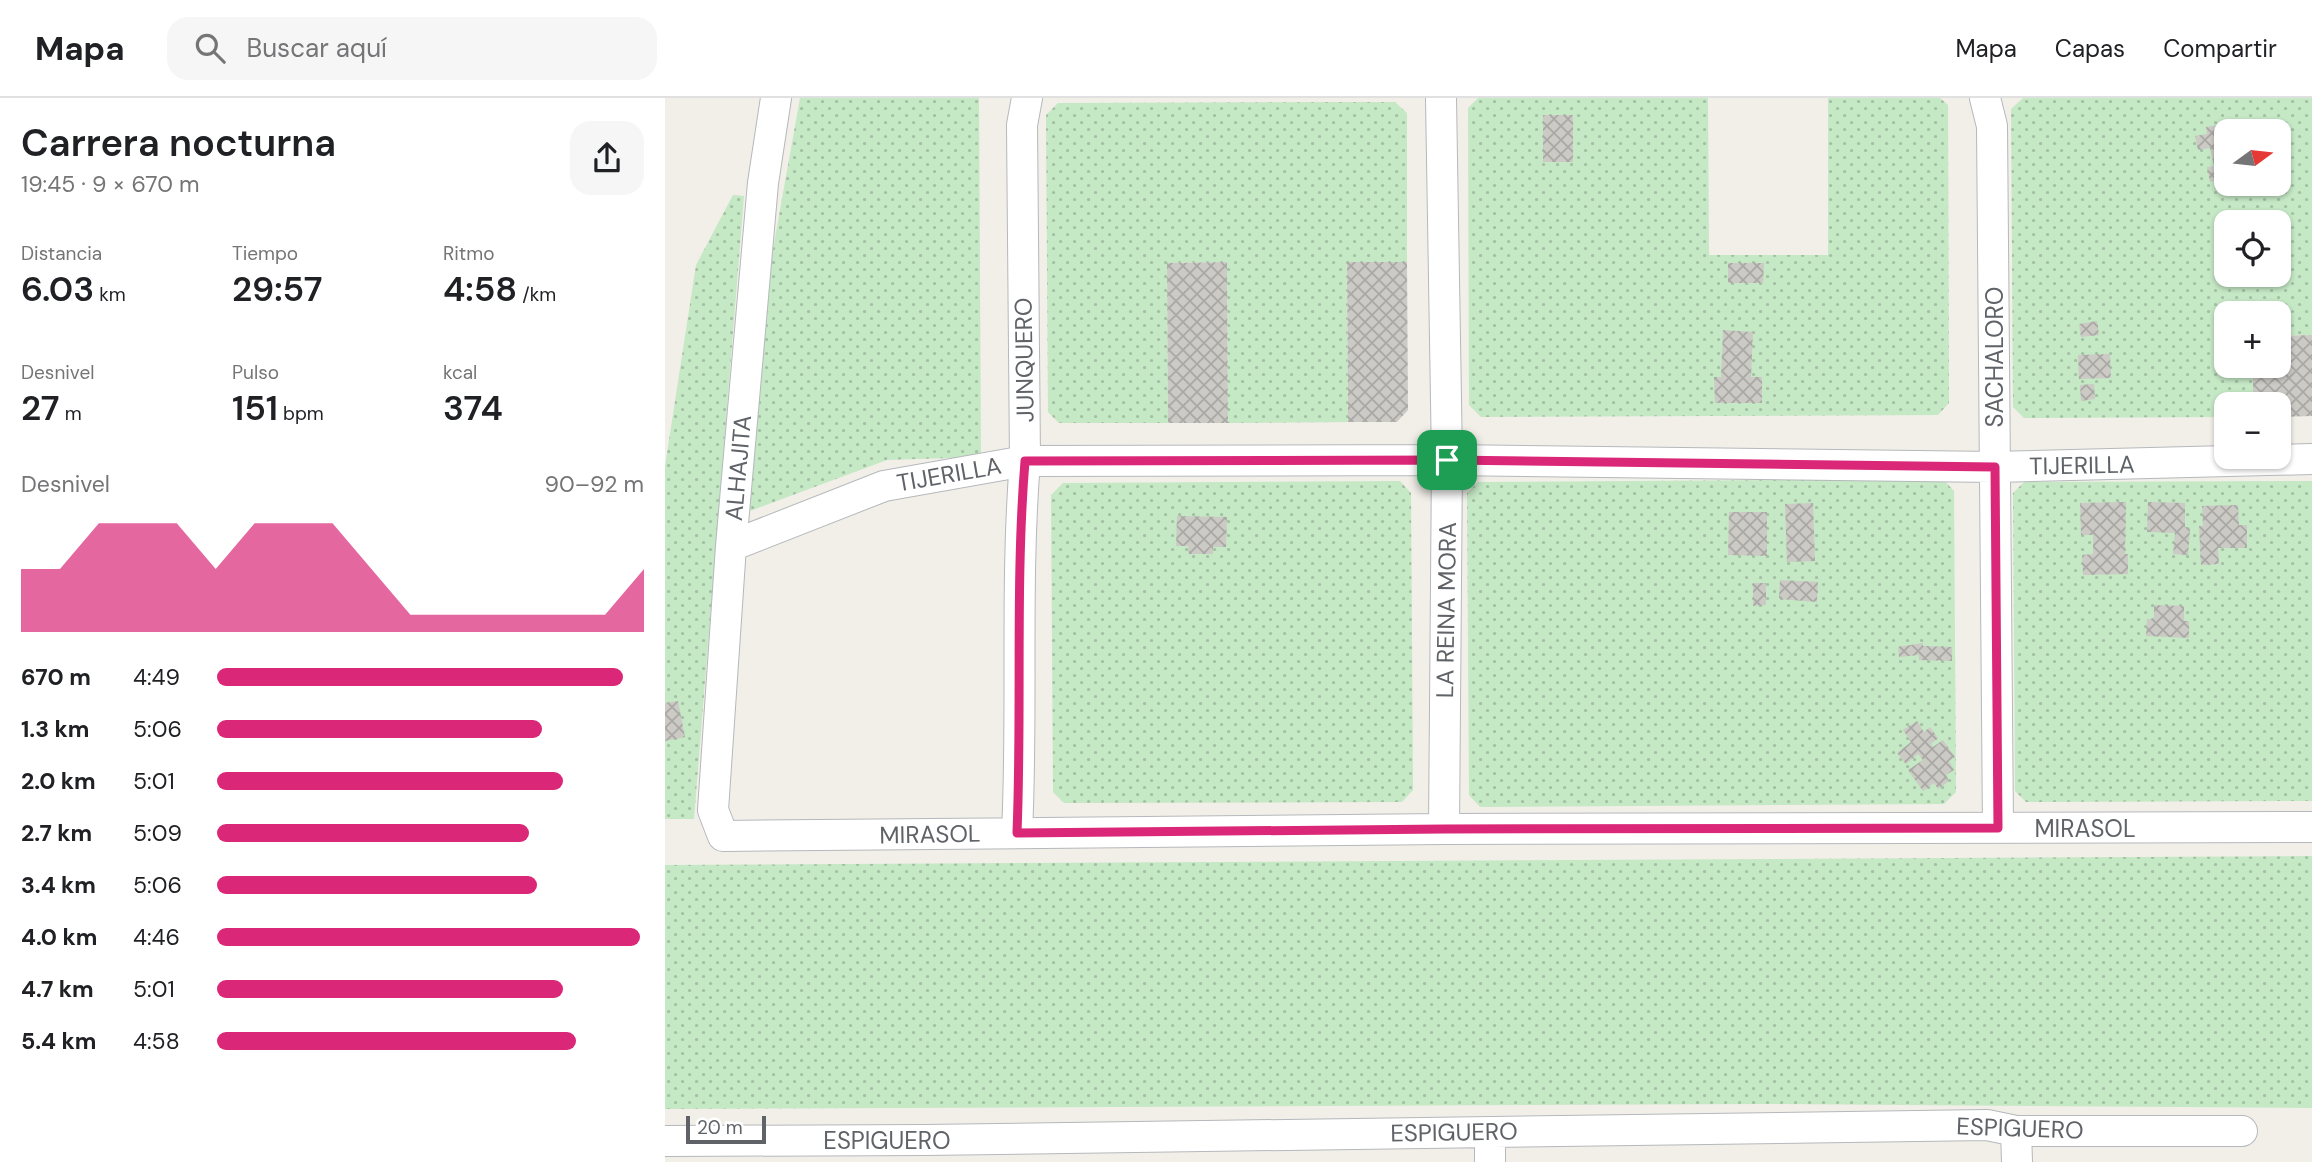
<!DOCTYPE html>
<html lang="es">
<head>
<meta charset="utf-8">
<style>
  body { margin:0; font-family:"DM Sans",sans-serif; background:#f6f6f6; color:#202124; height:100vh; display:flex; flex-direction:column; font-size:26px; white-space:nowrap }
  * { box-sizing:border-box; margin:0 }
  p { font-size:23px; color:#757577 }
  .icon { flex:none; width:38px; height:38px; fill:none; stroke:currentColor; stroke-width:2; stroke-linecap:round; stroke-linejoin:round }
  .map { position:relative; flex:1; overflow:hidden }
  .side { display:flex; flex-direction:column; background:#fff; width:665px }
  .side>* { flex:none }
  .needle { width:46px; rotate:75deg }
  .tools { position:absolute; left:1549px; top:21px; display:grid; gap:14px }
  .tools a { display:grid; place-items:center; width:77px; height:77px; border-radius:14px; background:#fff; box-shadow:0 2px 5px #0004; font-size:35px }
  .scale { position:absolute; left:21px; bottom:18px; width:80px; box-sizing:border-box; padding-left:7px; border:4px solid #5f6368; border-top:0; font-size:19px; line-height:24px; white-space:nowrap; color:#5f6368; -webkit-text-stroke:5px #fff; paint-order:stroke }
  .pin { position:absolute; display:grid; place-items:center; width:60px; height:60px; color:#fff; margin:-30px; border-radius:14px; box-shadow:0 4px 10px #0006 }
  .round { display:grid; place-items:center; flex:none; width:74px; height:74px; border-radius:21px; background:#f6f6f6 }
  .headline { display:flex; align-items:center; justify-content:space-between; height:119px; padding:0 21px }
  h1 { font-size:38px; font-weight:600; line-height:52px }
  .figures { display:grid; grid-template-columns:repeat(3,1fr); gap:10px; height:119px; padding:7px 21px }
  .figures div { display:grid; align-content:center }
  .figures b { font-size:35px; font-weight:600 }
  .figures small { font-size:19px; font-weight:400 }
  .figures p { font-size:19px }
  .chart { height:196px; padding:14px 21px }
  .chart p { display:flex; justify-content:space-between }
  .chart svg { width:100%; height:126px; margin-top:7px; fill:#db2777; opacity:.7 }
  ul { padding:0 21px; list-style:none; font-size:23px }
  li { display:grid; grid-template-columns:112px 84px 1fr; align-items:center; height:52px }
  li i { height:18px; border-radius:9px; background:#db2777 }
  header { display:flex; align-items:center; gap:42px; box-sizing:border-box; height:98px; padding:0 35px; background:#fff; border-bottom:2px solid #e0e0e0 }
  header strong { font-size:33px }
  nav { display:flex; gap:38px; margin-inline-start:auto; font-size:24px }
  .search { width:490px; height:63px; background:#f6f6f6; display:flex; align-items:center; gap:18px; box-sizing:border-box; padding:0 24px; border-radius:21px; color:#757577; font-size:26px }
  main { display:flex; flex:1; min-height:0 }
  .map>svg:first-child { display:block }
  .grass { fill:url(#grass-dots); fill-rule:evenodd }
  .building { fill:url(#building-cross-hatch) }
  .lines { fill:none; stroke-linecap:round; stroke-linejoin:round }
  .minor-casing { stroke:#b5b8bc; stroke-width:32 }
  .minor { stroke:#fff; stroke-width:30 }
  .route-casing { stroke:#fff; stroke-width:14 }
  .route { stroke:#db2777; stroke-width:9 }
  .labels { text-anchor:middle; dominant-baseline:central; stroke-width:5; stroke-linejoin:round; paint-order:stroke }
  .street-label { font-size:24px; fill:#5f6368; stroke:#fff }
</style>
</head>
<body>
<header>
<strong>Mapa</strong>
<div class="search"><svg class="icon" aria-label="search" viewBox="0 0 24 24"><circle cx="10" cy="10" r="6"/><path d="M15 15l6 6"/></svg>Buscar aquí</div>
<nav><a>Mapa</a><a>Capas</a><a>Compartir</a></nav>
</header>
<main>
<section class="side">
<div class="headline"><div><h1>Carrera nocturna</h1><p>19:45 · 9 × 670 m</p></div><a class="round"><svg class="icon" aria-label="share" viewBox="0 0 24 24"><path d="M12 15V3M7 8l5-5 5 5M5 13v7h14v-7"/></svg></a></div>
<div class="figures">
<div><p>Distancia</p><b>6.03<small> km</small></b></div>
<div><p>Tiempo</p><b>29:57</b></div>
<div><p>Ritmo</p><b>4:58<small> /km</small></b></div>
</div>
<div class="figures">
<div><p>Desnivel</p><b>27<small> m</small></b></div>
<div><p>Pulso</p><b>151<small> bpm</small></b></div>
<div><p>kcal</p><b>374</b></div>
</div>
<div class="chart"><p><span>Desnivel</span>90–92 m</p>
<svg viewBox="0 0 160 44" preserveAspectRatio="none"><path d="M0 44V22L10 22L20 6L30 6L40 6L50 22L60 6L70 6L80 6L90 22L100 38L110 38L120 38L130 38L140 38L150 38L160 22V44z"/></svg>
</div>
<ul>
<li><b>670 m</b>4:49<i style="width:95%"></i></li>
<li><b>1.3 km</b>5:06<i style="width:76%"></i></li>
<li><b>2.0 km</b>5:01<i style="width:81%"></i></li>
<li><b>2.7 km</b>5:09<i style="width:73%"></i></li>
<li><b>3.4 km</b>5:06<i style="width:75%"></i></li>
<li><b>4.0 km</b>4:46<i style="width:99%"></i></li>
<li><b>4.7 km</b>5:01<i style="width:81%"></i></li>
<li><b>5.4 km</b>4:58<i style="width:84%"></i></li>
</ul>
</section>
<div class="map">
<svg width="1647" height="1064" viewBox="0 0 1647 1064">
  <defs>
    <pattern id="grass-dots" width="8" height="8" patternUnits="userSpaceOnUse" patternTransform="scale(1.75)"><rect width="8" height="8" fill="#c5e8c5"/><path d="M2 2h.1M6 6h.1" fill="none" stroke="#a3c0a4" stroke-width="1.8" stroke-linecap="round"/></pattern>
    <pattern id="building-cross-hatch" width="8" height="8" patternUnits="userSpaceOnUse" patternTransform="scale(1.75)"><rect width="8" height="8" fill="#cccac5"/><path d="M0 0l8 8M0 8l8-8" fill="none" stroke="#a9a8a4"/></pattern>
  </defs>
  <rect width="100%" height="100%" fill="#f1efe8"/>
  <path class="grass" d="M135,0h179l2,359 -94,3 -137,51 18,-234z
    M813,0h230l1,157h119v-157h112l8,7 1,298 -11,12 -457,2 -12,-12 -1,-297z
    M1358,0h289v237l-33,1v-23h-53v53h27v38h-27v13l-202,1 -11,-11 -2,-298zM1561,33h53v53h-53zM1561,124h53v53h-53z
    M681,4h49l12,11v149h-60l1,160 -120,1 -1,-161 -60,1 1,160h-109l-11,-11 -2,-297 12,-12z
    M68,97l11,1 -50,623h-29v-353l31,-201z
    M1278,381l11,12 2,301 -12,12 -464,3 -11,-12 -2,-302 11,-11z
    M735,383l11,12 2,297 -11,12 -338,1 -11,-11 -2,-297 12,-12z
    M1647,383v320l-286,1 -11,-11 -2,-298 11,-11z
    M1647,758v252l-544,-4 -1103,5v-244z"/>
  <path class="building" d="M878,17h30v47h-30z
    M1565,25l1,8h-5v47l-16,4 -3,-15 7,-1 -4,-18 -12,2 -3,-14 12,-2 -1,-7z
    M562,164l1,161h-60l-1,-160z
    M682,164h60l1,148 -11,12h-49z
    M1063,165h36l-1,20h-35z
    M1432,223l2,14 -18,2 -2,-13z
    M1058,232l30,2 -2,45h11v26h-47l-1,-26h7z
    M1647,237v81l-33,1v-13h-26v-38h26v-30z
    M1445,256l1,24 -32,1 -1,-24z
    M1429,286l1,15 -14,2 -1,-16z
    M1461,404l-1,52h3v20l-45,1 -1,-20 11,-1v-19h-12l-1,-32z
    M1483,404l37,1v24l5,1 -2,27 -15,-1 2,-21 -28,-1z
    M1148,405l2,58 -28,1 -2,-58z
    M1573,407l1,20h8v23h-29l1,16 -18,1 -2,-39h4l-1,-20z
    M1064,414h38v44l-39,-1z
    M512,418l50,1 -1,30h-13v7h-24l-1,-8h-12z
    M1115,482l38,2 -1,20 -38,-3z
    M1088,485h13v22l-13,1z
    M1489,507l30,1v15h5v17l-43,-2 1,-17h7z
    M1258,545v3l29,1v14l-33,-1v-5l-20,2 -1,-10z
    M13,603l7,36 -20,4v-38z
    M1252,623l7,11 6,-5 8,11 -7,6 2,3 10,-7 12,17 -6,4 5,9 -8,5 3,6 -11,8 -4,-6 -11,8 -15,-21 15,-10 -5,-6 -12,10 -9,-11 14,-11 -8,-12z"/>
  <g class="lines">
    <defs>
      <path id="minor" d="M111,0l-13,85 -32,363 -18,264 10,26 721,-7 868,-2
        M776,0l6,362 -3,369
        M1320,0l7,28 6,702
        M66,448l153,-60 141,-25 422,-1 548,7 317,-8
        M352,735c6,-124 -2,-249 8,-372l-3,-336 5,-27
        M1351,1033l1,31
        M825,1034v30
        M0,1043l260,-1 1062,-15 29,6h226"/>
    </defs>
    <use href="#minor" class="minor-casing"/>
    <use href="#minor" class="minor"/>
  </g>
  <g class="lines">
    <defs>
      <path id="route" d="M782,362l548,7 3,361 -554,1 -427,4c5,-124 -2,-249 8,-372z"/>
    </defs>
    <use href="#route" class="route-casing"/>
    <use href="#route" class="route"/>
  </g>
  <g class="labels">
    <g class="street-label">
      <text transform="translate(1329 259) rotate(-90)">SACHALORO</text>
      <text transform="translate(359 262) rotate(-91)">JUNQUERO</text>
      <text transform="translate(1417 367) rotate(-1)">TIJERILLA</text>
      <text transform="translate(73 370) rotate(-85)">ALHAJITA</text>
      <text transform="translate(284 376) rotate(-10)">TIJERILLA</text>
      <text transform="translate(781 512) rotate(-89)">LA REINA MORA</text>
      <text x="1420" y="730">MIRASOL</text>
      <text transform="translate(265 736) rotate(-1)">MIRASOL</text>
      <text transform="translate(1355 1030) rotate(2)">ESPIGUERO</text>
      <text transform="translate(789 1034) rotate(-1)">ESPIGUERO</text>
      <text x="222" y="1042">ESPIGUERO</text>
    </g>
  </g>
</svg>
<div class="tools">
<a><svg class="needle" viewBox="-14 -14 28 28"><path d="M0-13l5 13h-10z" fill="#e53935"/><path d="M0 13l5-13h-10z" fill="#757577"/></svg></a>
<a><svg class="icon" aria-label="locate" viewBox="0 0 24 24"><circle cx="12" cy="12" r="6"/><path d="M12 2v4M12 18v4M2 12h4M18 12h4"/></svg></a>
<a>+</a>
<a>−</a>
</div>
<div class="scale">20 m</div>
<div class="pin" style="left:782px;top:362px;background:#1e9e55"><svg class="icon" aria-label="arrive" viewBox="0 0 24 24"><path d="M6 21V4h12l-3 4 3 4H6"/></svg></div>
</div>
</main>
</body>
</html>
